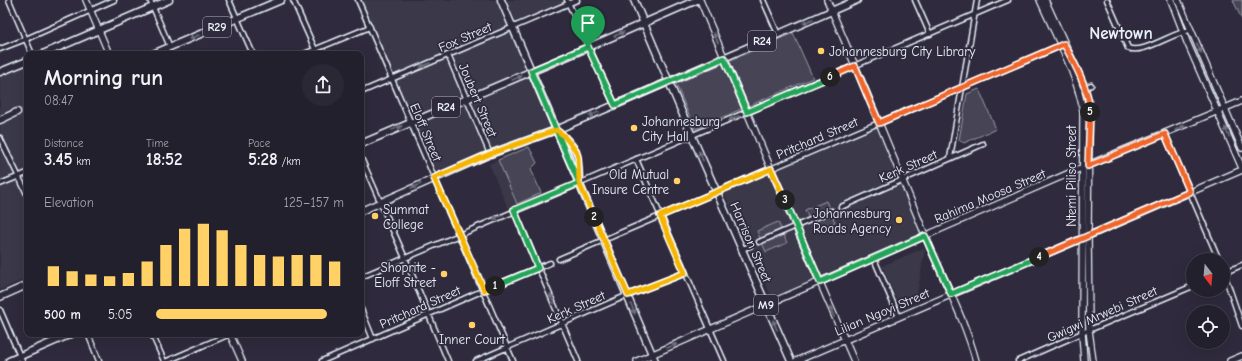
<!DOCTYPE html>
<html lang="en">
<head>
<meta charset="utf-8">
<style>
  body { margin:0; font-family:"Comic Neue",sans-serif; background:#2b2836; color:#f1f3f6; height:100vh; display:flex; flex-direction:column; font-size:15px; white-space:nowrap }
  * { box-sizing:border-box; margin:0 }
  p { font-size:13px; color:#a3a3aa }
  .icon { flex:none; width:22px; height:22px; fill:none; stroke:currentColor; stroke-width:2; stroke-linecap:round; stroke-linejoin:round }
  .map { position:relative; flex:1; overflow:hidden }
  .sheet { position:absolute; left:24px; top:51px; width:340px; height:286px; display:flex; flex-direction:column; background:#23202e; border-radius:8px; box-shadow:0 4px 16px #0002,0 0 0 1px #403e4a }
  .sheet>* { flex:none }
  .needle { width:26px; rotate:164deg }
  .fabs { position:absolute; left:1186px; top:253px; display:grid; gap:8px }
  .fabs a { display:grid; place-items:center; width:44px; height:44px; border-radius:50%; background:#23202e; box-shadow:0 4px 16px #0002,0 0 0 1px #403e4a; font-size:20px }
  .pin { position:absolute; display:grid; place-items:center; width:34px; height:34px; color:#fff; margin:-41px -17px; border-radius:50% 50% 50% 0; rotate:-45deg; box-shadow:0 0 4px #0007 }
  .pin .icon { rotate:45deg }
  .km { position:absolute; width:20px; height:20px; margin:-10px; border-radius:50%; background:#222; color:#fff; font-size:11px; line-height:20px; text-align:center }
  .round { display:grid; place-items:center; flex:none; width:42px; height:42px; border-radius:21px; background:#2b2836 }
  .headline { display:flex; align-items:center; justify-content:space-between; height:68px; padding:0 20px }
  h1 { font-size:22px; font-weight:700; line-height:30px }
  .metrics { display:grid; grid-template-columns:repeat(3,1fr); gap:6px; height:68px; padding:4px 20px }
  .metrics div { display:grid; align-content:center }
  .metrics b { font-size:17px; font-weight:700 }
  .metrics small { font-size:11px; font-weight:400 }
  .metrics p { font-size:11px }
  .chart { height:112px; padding:8px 20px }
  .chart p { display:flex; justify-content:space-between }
  .chart svg { width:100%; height:72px; margin-top:4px; stroke:#ffd166; stroke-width:6 }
  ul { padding:0 20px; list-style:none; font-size:13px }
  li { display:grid; grid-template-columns:64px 48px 1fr; align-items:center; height:30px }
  li i { height:10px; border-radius:5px; background:#ffd166 }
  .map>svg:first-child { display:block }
  .built { fill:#3b3749 }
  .green { fill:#464455; stroke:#979aa6 }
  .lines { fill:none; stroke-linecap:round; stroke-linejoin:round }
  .street-tunnel { stroke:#4b4859; stroke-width:4; stroke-dasharray:4 2; stroke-linecap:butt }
  .primary-tunnel { stroke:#4b4859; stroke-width:6; stroke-dasharray:6 3; stroke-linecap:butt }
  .street-casing { stroke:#e8f1f8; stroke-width:7 }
  .secondary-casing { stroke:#e8f1f8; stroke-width:8 }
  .primary-casing { stroke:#e8f1f8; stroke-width:9 }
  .street { stroke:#2f2a3d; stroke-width:4 }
  .secondary { stroke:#2f2a3d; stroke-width:5.5 }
  .primary { stroke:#2f2a3d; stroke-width:6 }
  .oneway { fill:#70707e }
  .split-1-casing { stroke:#fff; stroke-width:8 }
  .split-2-casing { stroke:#fff; stroke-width:8 }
  .split-3-casing { stroke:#fff; stroke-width:8 }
  .split-4-casing { stroke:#fff; stroke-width:8 }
  .split-5-casing { stroke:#fff; stroke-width:8 }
  .split-6-casing { stroke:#fff; stroke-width:8 }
  .split-7-casing { stroke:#fff; stroke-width:8 }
  .split-1 { stroke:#22a559; stroke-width:5 }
  .split-2 { stroke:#f5b400; stroke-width:5 }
  .split-3 { stroke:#f5b400; stroke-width:5 }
  .split-4 { stroke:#22a559; stroke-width:5 }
  .split-5 { stroke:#f0652b; stroke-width:5 }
  .split-6 { stroke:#f0652b; stroke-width:5 }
  .split-7 { stroke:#22a559; stroke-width:5 }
  .poi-dot { fill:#ffd166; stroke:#2f2a3d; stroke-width:1.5 }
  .labels { text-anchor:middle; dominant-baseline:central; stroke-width:3.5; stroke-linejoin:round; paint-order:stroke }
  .shield { fill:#2f2a3d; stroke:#b0b5c0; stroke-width:1 }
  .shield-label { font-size:12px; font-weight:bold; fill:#e8f1f8 }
  .street-label { font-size:13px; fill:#e8f1f8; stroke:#2f2a3d }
  .poi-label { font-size:13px; fill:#e8f1f8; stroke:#2f2a3d; text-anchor:start }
  .district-label { font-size:17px; font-weight:bold; fill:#e8f1f8; stroke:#2f2a3d }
</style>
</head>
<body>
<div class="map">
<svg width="1242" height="361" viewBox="0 0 1242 361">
  <rect width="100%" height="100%" fill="#2f2a3d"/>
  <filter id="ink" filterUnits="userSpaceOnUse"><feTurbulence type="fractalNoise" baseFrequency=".025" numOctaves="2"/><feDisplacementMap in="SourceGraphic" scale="8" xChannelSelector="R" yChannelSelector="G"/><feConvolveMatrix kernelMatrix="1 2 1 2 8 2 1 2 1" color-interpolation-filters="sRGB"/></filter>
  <g filter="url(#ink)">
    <path class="built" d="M353,0h151l55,126 -121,52 -42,-97 -35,14v-7l25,-11z
      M506,0h64l-54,23z
      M27,62v216l-27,12v-216z
      M877,127l45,108 -150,63 -48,-105z
      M498,160l19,44 -9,4 -19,-44z
      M923,248l2,2 -9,50 -16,7 -18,-41z"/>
    <path class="green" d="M1233,0h9v20z
      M793,33l20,45 -118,51 -19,-45z
      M979,89l17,40 -32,14 -5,-3 8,-46z
      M529,147l8,16 -6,6 10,24 -24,11 -19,-44z
      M826,201l9,21 -21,9 -9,-21z
      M778,222l9,21 -21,9 -9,-21z"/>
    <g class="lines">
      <path class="street-tunnel" d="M831,211l10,-4
        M750,246l9,-4
        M550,263l9,-4"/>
      <path class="primary-tunnel" d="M17,112l10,-3"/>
      <defs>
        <path id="street" d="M9,0l23,54
          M150,0l20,47
          M229,0l24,54
          M293,0l24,54
          M358,0l155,361
          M567,0l48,105
          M763,0l15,34
          M915,0l15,34
          M1107,0l21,48c15,7 45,-16 63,-18
          M0,49l26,-10 88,-39
          M304,54l66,-27
          M448,55l42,99
          M1078,91l13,-6
          M361,92l216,-92
          M1165,134l54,126
          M0,138l27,56
          M361,158l44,100 43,103
          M950,158l27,-158
          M636,159l88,202
          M0,184l27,-11
          M841,207l142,-63
          M514,210l64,151
          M759,242l72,-31
          M742,249l8,-3
          M559,259l503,-214
          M874,259l25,58
          M1223,270l19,56
          M1223,273l19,-8
          M361,277l647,-277
          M361,309l12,30
          M0,310l22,51
          M88,334l11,27
          M152,334l12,27
          M167,361l63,-27
          M322,361l162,-71 66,-27
          M476,361l152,-66 57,-22
          M1018,361l64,-28 111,-47"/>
        <path id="secondary" d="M86,0l23,54
          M700,0l71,169 83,192
          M827,0c34,78 66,156 98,235 17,42 39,82 51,126
          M1040,0c15,35 37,73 43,111l-1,222 2,28
          M1045,0l40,88 4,17 -1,130 1,95 4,31
          M1171,0l16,42 55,126
          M1178,0l64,148
          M230,334l12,27
          M637,361l451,-196 154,-64
          M796,361l446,-191
          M1230,361l12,-5"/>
        <path id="primary" d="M501,0l154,361
          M634,0l58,136 99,225
          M43,54l126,-54
          M153,54l128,-54
          M0,72l27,-11
          M0,120l17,-8
          M557,131c21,16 21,24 22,49
          M361,144l228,-97 108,-47
          M361,211l129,-57 66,-24 59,-25 242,-105
          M0,297l27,-12
          M9,361l62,-27"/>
      </defs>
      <use href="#street" class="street-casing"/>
      <use href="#secondary" class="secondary-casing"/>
      <use href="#primary" class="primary-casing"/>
      <use href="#street" class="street"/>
      <use href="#secondary" class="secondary"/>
      <use href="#primary" class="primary"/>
    </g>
    <defs><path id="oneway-solid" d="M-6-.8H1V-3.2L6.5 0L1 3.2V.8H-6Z"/></defs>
    <g class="oneway">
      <use href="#oneway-solid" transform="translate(808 21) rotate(157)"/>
      <use href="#oneway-solid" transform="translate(619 34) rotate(-24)"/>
      <use href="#oneway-solid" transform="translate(194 37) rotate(157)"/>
      <use href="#oneway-solid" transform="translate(716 38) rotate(-112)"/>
      <use href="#oneway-solid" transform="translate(1199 48) rotate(65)"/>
      <use href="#oneway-solid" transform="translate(425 65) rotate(157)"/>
      <use href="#oneway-solid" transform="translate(517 78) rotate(-23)"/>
      <use href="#oneway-solid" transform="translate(594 114) rotate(158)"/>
      <use href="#oneway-solid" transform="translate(734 118) rotate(156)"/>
      <use href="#oneway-solid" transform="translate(397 128) rotate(-23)"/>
      <use href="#oneway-solid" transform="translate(1180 128) rotate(-23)"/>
      <use href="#oneway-solid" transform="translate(1227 132) rotate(-113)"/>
      <use href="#oneway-solid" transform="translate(701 156) rotate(-114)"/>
      <use href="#oneway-solid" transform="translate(416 186) rotate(156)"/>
      <use href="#oneway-solid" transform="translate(498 217) rotate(157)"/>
      <use href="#oneway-solid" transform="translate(552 299) rotate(-113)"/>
      <use href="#oneway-solid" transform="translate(633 309) rotate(67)"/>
      <use href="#oneway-solid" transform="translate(832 312) rotate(-113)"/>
      <use href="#oneway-solid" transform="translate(775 325) rotate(-113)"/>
      <use href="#oneway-solid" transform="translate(672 346) rotate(-23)"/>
    </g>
  </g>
  <g class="lines" filter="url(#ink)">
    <defs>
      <path id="split-1" d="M495,286l43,-18 -24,-58 65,-27 -11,-25 -37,-87 57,-24"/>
      <path id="split-2" d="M495,286l-11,4 -50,-112 56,-24 66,-24 7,5 13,16 2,6 1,26 15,34"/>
      <path id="split-3" d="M594,217l34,78 57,-22 -25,-57 111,-47 14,31"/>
      <path id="split-4" d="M785,200l35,82 105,-46 26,58 88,-37"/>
      <path id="split-5" d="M1039,257l151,-65 -25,-58 -77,32 2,-54"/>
      <path id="split-6" d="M830,77l25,-11 24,57 185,-79c11,20 25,46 26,68"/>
      <path id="split-7" d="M588,47l27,58 109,-47 23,54 83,-35"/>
    </defs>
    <use href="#split-1" class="split-1-casing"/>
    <use href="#split-2" class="split-2-casing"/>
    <use href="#split-3" class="split-3-casing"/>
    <use href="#split-4" class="split-4-casing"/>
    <use href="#split-5" class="split-5-casing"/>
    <use href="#split-6" class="split-6-casing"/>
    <use href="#split-7" class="split-7-casing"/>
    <use href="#split-1" class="split-1"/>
    <use href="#split-2" class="split-2"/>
    <use href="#split-3" class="split-3"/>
    <use href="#split-4" class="split-4"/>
    <use href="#split-5" class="split-5"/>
    <use href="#split-6" class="split-6"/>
    <use href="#split-7" class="split-7"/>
  </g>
  <g class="poi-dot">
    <circle cx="821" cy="51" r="4"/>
    <circle cx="634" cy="128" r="4"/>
    <circle cx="677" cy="181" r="4"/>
    <circle cx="375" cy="216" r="4"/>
    <circle cx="899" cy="220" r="4"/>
    <circle cx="444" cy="274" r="4"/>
    <circle cx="472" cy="325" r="4"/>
  </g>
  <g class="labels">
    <g class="shield">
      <rect x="203" y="17" width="28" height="20" rx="3"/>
      <rect x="748" y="31" width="28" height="20" rx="3"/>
      <rect x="432" y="97" width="28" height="20" rx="3"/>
      <rect x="754" y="295" width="24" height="20" rx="3"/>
    </g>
    <g class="shield-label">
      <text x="217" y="27">R29</text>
      <text x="762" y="41">R24</text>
      <text x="446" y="107">R24</text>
      <text x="766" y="305">M9</text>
    </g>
    <g class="street-label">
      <text transform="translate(465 37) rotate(-23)">Fox Street</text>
      <text transform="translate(478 100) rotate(67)">Joubert Street</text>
      <text transform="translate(426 132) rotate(67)">Eloff Street</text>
      <text transform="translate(817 138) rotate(-23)">Pritchard Street</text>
      <text transform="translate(908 166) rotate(-24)">Kerk Street</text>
      <text transform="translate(1071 176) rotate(-90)">Ntemi Piliso Street</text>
      <text transform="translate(990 196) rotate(-23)">Rahima Moosa Street</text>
      <text transform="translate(751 242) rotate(67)">Harrison Street</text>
      <text transform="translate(420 307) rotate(-24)">Pritchard Street</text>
      <text transform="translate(576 307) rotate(-24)">Kerk Street</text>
      <text transform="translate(882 312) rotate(-23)">Lilian Ngoyi Street</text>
      <text transform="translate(1102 314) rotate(-24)">Gwigwi Mrwebi Street</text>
    </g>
    <g class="poi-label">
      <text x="829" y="51">Johannesburg City Library</text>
      <text x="642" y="121">Johannesburg<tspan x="642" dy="15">City Hall</tspan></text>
      <text x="669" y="174" text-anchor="end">Old Mutual<tspan x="669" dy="15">Insure Centre</tspan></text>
      <text x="383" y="209">Summat<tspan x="383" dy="15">College</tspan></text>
      <text x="891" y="213" text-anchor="end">Johannesburg<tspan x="891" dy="15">Roads Agency</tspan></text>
      <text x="436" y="267" text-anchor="end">Shoprite -<tspan x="436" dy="15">Eloff Street</tspan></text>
      <text x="472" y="339" text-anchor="middle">Inner Court</text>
    </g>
    <g class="district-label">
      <text x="1121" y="33">Newtown</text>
    </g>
  </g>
</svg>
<div class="fabs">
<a><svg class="needle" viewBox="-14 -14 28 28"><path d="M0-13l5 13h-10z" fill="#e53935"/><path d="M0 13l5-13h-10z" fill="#a3a3aa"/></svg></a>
<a><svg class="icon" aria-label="locate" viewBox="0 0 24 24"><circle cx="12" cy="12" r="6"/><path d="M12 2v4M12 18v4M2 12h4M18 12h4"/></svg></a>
</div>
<div class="pin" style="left:588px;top:47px;background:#1e9e55"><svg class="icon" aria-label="arrive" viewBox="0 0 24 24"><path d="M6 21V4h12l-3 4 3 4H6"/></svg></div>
<b class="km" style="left:495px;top:286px">1</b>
<b class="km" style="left:594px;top:217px">2</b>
<b class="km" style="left:785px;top:200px">3</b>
<b class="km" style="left:1039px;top:257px">4</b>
<b class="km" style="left:1090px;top:112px">5</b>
<b class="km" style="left:830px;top:77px">6</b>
<section class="sheet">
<div class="headline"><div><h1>Morning run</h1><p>08:47</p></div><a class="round"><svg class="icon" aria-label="share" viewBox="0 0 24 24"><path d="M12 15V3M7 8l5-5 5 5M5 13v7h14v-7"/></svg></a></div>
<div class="metrics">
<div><p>Distance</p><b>3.45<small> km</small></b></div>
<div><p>Time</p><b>18:52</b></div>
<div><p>Pace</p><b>5:28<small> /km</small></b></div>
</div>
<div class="chart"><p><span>Elevation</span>125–157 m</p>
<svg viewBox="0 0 160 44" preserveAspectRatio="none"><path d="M5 44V32M15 44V35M25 44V37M35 44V38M45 44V36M55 44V29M65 44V19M75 44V9M85 44V6M95 44V10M105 44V19M115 44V25M125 44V26M135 44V25M145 44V25M155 44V29"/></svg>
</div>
<ul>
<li><b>500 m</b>5:05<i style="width:91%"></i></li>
</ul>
</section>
</div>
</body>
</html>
